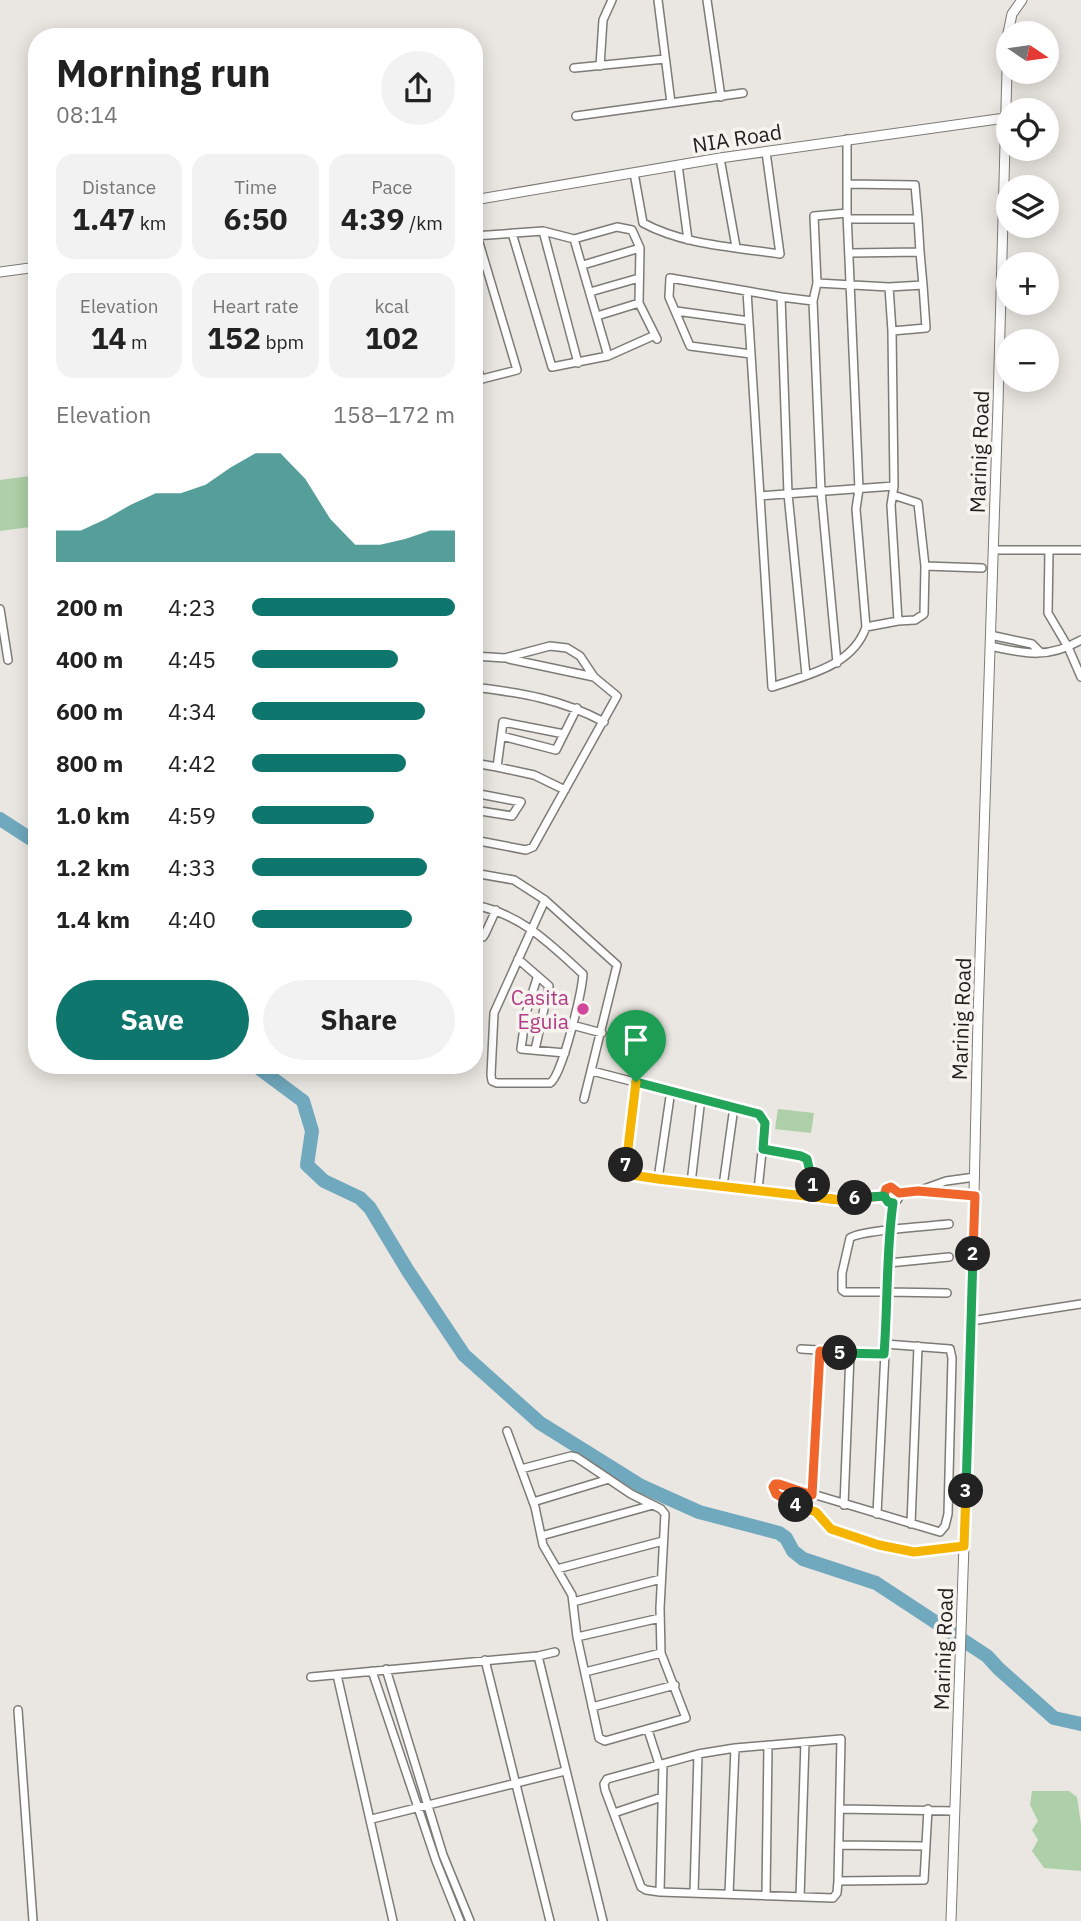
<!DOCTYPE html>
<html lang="en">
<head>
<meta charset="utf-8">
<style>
  body { margin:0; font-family:"IBM Plex Sans",sans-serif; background:#f2f2f2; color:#222; height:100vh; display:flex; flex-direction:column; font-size:26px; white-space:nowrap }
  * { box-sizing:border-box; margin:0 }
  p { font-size:23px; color:#767676 }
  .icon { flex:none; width:38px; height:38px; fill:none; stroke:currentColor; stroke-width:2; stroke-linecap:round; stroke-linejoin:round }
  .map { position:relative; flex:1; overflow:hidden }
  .sheet { position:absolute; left:28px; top:28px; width:455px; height:1046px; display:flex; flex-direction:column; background:#fff; border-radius:28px; box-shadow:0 4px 18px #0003 }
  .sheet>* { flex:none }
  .needle { width:46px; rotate:103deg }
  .fabs { position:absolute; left:996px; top:21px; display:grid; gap:14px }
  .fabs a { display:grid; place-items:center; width:63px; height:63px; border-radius:50%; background:#fff; box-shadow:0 4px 18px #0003; font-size:35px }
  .pin { position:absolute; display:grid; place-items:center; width:60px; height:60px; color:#fff; margin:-72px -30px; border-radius:50% 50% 50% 0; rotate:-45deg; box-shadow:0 0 7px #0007 }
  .pin .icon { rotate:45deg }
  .km { position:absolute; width:35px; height:35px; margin:-18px; border-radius:50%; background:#222; color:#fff; font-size:19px; line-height:35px; text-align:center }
  .round { display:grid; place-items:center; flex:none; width:74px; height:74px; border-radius:37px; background:#f2f2f2 }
  .headline { display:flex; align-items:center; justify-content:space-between; height:119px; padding:0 28px }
  h1 { font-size:38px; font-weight:700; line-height:52px }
  .stats { display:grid; grid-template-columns:repeat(3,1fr); gap:10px; height:119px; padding:7px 28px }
  .stats div { display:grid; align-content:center; border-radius:18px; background:#f2f2f2; text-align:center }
  .stats b { font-size:30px; font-weight:700 }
  .stats small { font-size:19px; font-weight:400 }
  .stats p { font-size:19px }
  .chart { height:196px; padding:14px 28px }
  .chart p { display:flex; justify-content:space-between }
  .chart svg { width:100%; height:126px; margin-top:7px; fill:#0f766e; opacity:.7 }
  .action { display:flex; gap:14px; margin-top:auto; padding:14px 28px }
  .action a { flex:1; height:80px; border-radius:42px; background:#0f766e; color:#fff; font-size:28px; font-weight:700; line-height:80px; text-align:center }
  .action a+a { background:#f2f2f2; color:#222 }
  ul { padding:0 28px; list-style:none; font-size:23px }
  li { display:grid; grid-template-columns:112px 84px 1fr; align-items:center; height:52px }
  li i { height:18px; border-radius:9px; background:#0f766e }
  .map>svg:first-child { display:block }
  .green { fill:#aed0a8 }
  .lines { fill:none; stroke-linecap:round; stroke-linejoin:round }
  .river { stroke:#70a8bd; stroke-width:14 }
  .minor-casing { stroke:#7d7b76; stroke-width:10 }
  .tertiary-casing { stroke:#7d7b76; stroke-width:11 }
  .minor { stroke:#fff; stroke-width:7 }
  .tertiary { stroke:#fff; stroke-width:9 }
  .split-1-casing { stroke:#fff; stroke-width:14 }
  .split-2-casing { stroke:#fff; stroke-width:14 }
  .split-3-casing { stroke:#fff; stroke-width:14 }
  .split-4-casing { stroke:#fff; stroke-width:14 }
  .split-5-casing { stroke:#fff; stroke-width:14 }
  .split-6-casing { stroke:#fff; stroke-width:14 }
  .split-7-casing { stroke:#fff; stroke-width:14 }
  .split-8-casing { stroke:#fff; stroke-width:14 }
  .split-1 { stroke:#22a559; stroke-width:9 }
  .split-2 { stroke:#f0652b; stroke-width:9 }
  .split-3 { stroke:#22a559; stroke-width:9 }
  .split-4 { stroke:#f5b400; stroke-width:9 }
  .split-5 { stroke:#f0652b; stroke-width:9 }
  .split-6 { stroke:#22a559; stroke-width:9 }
  .split-7 { stroke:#f5b400; stroke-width:9 }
  .split-8 { stroke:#f5b400; stroke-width:9 }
  .hotel-dot { fill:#d1479c; stroke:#f7f4ef; stroke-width:2.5 }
  .labels { text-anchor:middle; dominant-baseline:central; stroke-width:7; stroke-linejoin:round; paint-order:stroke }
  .street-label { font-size:21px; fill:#201f1e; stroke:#f7f4ef }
  .hotel-label { font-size:21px; fill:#b23c85; stroke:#f7f4ef; text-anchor:end }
</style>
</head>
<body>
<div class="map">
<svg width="1081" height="1921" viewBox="0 0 1081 1921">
  <rect width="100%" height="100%" fill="#eae7e2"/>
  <path class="green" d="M37,475v51l-37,5v-51z
    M778,1109l36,4 -3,20 -36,-4z
    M1032,1791h37l8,6 4,27v47l-37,-3 -12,-17 6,-11 -6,-10 6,-9 -8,-16z"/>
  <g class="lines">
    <path class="river" d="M0,819l37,24
      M256,1066l47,35 9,30 -5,34 17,16 36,17 10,10 38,63 56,84 76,68 101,63 58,26 80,21 7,5 7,13 10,8 73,24 111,73 12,13 55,49 27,6"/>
    <defs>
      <path id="minor" d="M658,0l13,103
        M707,0l14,97
        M600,66l3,-46 9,-20
        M574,68l91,-9
        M576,116l167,-23
        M720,158l16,89
        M678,165l10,75
        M634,173l9,50c41,22 90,24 137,31l-14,-102
        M848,184l67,1 3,34h-70
        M543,231l35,132
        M512,233l40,134 56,-11 47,-21
        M474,236l69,-5 31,8 43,-12 15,3 8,18 -1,55 18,36
        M574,239l34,117
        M850,253l70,-1 -2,-33
        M583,265l57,-17
        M817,283l-3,-67 33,-3
        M889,287l3,44 34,-3 -3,-43
        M747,291l34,6 7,197 18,181
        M590,292l49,-14
        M781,297l32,4 8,190 16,172
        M813,301l4,-18 72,4 34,-2 -3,-33
        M676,311l73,10
        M597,316l42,-13
        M751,354l-61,-8 -21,-49 1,-19 77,13 25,396c35,-12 81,-21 94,-60l-10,-118 3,-20 -12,-276v-74
        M474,357l7,23
        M474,381l43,-11 -40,-134
        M893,495l25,8 7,63 -1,48 -9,6 -17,1
        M760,496l134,-10 -2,-155
        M994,550h87
        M1049,550l-1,63 20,34 13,30
        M925,566l57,2
        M0,609l8,51
        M866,627l32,-6 -7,-116 3,-19
        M990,635l42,9 8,8
        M990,646c36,8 58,13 91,-6
        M474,656l31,2 45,-12 17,2 13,8 14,21 23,19 -84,151 -7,3 -52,-10
        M509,659l85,18
        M474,687c48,6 87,12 130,35
        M502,736l54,14 21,-42
        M474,763l23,4 6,-45 61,12
        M497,767l37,8 31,15
        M474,793l47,9 -9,14 -38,-6
        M474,873l40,7 31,20 72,65 -33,134
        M474,905c47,9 75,38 109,69 -1,17 -21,103 -33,109h-53l-5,-2 -1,-6 3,-62 51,-113
        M474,937h9l2,-3 11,-24
        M518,959l31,27 -14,64
        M537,978l-11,35 -5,36 44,4
        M572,1025l30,8
        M592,1071l167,43 5,4 1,5 -7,67
        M636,1082l-10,84v6l6,3 208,25 44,-4
        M763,1149l38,7 6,3 8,38
        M658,1179l13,-89
        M691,1183l10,-85
        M723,1186l11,-79
        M883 1195a8 8 0 1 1 16 0a8 8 0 1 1-16 0Z
        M921,1190l25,-9 29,-4
        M899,1193l19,-2 56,5
        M893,1203l-4,28 -1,61h-43l-3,-2v-17l8,-35c9,-8 82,-12 99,-14
        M889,1263l60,-6
        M971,1321l110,-17
        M885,1344l65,5 2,9 -4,156 -3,12 -5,6 -161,-48h-4l-1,7 16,11 26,10 15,17 48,16 35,7 50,-5
        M801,1349l84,5
        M507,1431l28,76 8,38 29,50 5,42 22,101 6,3 81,-23 -25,-65 -1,-45 5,-94 -4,-5 -30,-15 -55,-37 -5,-1 -50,13
        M812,1495l8,-144
        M533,1502l76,-23
        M844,1505l6,-151
        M877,1514l11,-222 59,1
        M911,1524l7,-178
        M541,1536l112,-31
        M557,1569l106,-28
        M573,1602l88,-23
        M577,1637l83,-19
        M538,1656l65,265
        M485,1660l65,261
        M386,1669l57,186 27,66
        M372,1671l64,190 24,60
        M585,1672l76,-19
        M337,1675l56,246
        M311,1677l227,-21 17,-4
        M592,1707l83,-22
        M18,1710l15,211
        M648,1730l11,34
        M841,1739l-3,142 -1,12 -4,5 -173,-6 -14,-2 -5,-3 -36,-97 -1,-6 3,-5 91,-25 37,-6z
        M840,1809l114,2
        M614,1813l48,-16
        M372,1819l193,-48
        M839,1845l86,1
        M838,1881l86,-1 4,-71
        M660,1892l3,-128
        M694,1893l4,-139
        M729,1894l6,-146
        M766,1896l2,-151
        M800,1897l5,-155"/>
      <path id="tertiary" d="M474,200l246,-42 285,-40
        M0,272l37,-5
        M951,1921l19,-550 8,-354 20,-613 10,-371 4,-19 10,-14"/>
    </defs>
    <use href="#minor" class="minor-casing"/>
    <use href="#tertiary" class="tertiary-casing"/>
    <use href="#minor" class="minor"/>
    <use href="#tertiary" class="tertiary"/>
  </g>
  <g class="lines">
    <defs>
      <path id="split-1" d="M636,1082l123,32 6,9 -2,26 38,7 6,3 6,26"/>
      <path id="split-2" d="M813,1185l2,12 25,3 44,-4 2,-7 5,-2 8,6 19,-2 57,5 -2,58"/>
      <path id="split-3" d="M966,1491l7,-237"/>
      <path id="split-4" d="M796,1505l20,7 15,17 48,16 35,7 50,-6 2,-55"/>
      <path id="split-5" d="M796,1505l-20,-11 -3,-7 2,-3h4l33,11 8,-144 20,2"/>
      <path id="split-6" d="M840,1353l44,1c4,-50 2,-102 9,-151l-5,-1 -4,-6 -29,2"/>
      <path id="split-7" d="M626,1165v7l6,3 26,4 182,21 15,-2"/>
      <path id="split-8" d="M626,1165l10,-83"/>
    </defs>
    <use href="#split-1" class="split-1-casing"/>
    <use href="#split-2" class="split-2-casing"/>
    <use href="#split-3" class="split-3-casing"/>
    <use href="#split-4" class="split-4-casing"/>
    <use href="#split-5" class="split-5-casing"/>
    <use href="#split-6" class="split-6-casing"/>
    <use href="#split-7" class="split-7-casing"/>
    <use href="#split-8" class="split-8-casing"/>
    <use href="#split-1" class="split-1"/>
    <use href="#split-2" class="split-2"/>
    <use href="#split-3" class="split-3"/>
    <use href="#split-4" class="split-4"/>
    <use href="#split-5" class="split-5"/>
    <use href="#split-6" class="split-6"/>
    <use href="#split-7" class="split-7"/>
    <use href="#split-8" class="split-8"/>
  </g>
  <circle class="hotel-dot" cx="583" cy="1009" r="7"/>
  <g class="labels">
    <g class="street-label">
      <text transform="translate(737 138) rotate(-9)">NIA Road</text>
      <text transform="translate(979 452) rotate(-88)">Marinig Road</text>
      <text transform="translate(961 1019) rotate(-88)">Marinig Road</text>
      <text transform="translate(943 1649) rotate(-88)">Marinig Road</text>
    </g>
    <g class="hotel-label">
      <text x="569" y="997">Casita<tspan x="569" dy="24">Eguia</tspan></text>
    </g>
  </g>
</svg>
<div class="fabs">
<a><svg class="needle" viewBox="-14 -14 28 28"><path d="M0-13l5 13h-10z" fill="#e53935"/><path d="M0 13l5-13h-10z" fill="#767676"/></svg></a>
<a><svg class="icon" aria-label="locate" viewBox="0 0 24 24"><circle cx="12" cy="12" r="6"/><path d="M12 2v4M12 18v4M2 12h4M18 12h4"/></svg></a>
<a><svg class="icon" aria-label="layers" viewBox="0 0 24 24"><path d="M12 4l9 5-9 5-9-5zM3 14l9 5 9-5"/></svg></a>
<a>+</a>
<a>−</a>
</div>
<div class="pin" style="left:636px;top:1082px;background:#1e9e55"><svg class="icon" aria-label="arrive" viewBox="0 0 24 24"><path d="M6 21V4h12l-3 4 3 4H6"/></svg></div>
<b class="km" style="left:813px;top:1185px">1</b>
<b class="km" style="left:973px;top:1254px">2</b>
<b class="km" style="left:966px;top:1491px">3</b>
<b class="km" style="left:796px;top:1505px">4</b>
<b class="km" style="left:840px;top:1353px">5</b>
<b class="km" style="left:855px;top:1198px">6</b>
<b class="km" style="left:626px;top:1165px">7</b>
<section class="sheet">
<div class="headline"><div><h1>Morning run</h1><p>08:14</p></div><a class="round"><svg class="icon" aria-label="share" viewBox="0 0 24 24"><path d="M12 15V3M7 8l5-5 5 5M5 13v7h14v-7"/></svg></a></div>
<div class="stats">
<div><p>Distance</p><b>1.47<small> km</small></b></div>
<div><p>Time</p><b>6:50</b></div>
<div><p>Pace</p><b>4:39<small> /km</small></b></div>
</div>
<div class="stats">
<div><p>Elevation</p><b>14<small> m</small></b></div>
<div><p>Heart rate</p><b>152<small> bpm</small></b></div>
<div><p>kcal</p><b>102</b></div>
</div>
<div class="chart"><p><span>Elevation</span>158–172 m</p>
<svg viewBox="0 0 160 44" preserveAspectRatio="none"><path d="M0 44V33L10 33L20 29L30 24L40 20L50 20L60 17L70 11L80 6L90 6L100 15L110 29L120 38L130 38L140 36L150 33L160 33V44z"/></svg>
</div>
<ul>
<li><b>200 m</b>4:23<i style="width:100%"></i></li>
<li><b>400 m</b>4:45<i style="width:72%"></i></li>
<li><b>600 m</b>4:34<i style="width:85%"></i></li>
<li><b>800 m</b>4:42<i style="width:76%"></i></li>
<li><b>1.0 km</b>4:59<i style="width:60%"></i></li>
<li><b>1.2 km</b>4:33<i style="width:86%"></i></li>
<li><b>1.4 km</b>4:40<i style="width:79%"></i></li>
</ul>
<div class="action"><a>Save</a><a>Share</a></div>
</section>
</div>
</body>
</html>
